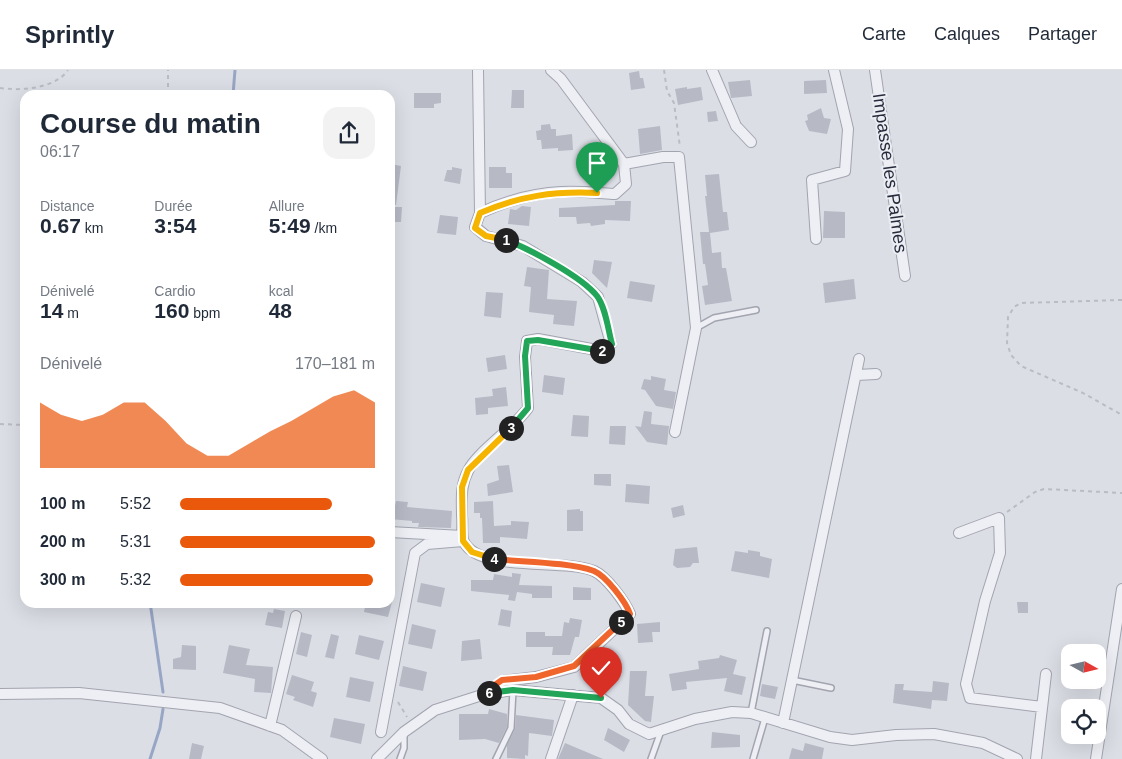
<!DOCTYPE html>
<html lang="fr">
<head>
<meta charset="utf-8">
<style>
  body { margin:0; font-family:Helvetica,sans-serif; background:#f2f2f3; color:#1f2937; height:100vh; display:flex; flex-direction:column; font-size:19px; white-space:nowrap }
  * { box-sizing:border-box; margin:0 }
  p { font-size:16px; color:#747a83 }
  .icon { flex:none; width:28px; height:28px; fill:none; stroke:currentColor; stroke-width:2; stroke-linecap:round; stroke-linejoin:round }
  .map { position:relative; flex:1; overflow:hidden }
  .side { position:absolute; left:20px; top:20px; width:375px; height:518px; display:flex; flex-direction:column; background:#fff; border-radius:15px; box-shadow:0 5px 20px #0002 }
  .side>* { flex:none }
  .needle { width:32px; rotate:98deg }
  .fabs { position:absolute; left:1061px; top:574px; display:grid; gap:10px }
  .fabs a { display:grid; place-items:center; width:45px; height:45px; border-radius:10px; background:#fff; box-shadow:0 5px 20px #0002; font-size:25px }
  .pin { position:absolute; display:grid; place-items:center; width:42px; height:42px; color:#fff; margin:-51px -21px; border-radius:50% 50% 50% 0; rotate:-45deg; box-shadow:0 0 5px #0007 }
  .pin .icon { rotate:45deg }
  .km { position:absolute; width:25px; height:25px; margin:-12px; border-radius:50%; background:#222; color:#fff; font-size:14px; line-height:25px; text-align:center }
  .round { display:grid; place-items:center; flex:none; width:52px; height:52px; border-radius:15px; background:#f2f2f3 }
  .head { display:flex; align-items:center; justify-content:space-between; height:85px; padding:0 20px }
  h1 { font-size:28px; font-weight:700; line-height:38px }
  .metrics { display:grid; grid-template-columns:repeat(3,1fr); gap:8px; height:85px; padding:5px 20px }
  .metrics div { display:grid; align-content:center }
  .metrics b { font-size:21px; font-weight:700 }
  .metrics small { font-size:14px; font-weight:400 }
  .metrics p { font-size:14px }
  .chart { height:140px; padding:10px 20px }
  .chart p { display:flex; justify-content:space-between }
  .chart svg { width:100%; height:90px; margin-top:5px; fill:#ea580c; opacity:.7 }
  ul { padding:0 20px; list-style:none; font-size:16px }
  li { display:grid; grid-template-columns:80px 60px 1fr; align-items:center; height:38px }
  li i { height:12px; border-radius:6px; background:#ea580c }
  header { display:flex; align-items:center; gap:30px; box-sizing:border-box; height:70px; padding:0 25px; background:#fff; border-bottom:1px solid #e0e1e3 }
  header strong { font-size:24px }
  nav { display:flex; gap:28px; margin-inline-start:auto; font-size:18px }
  .map>svg:first-child { display:block }
  .lines { fill:none; stroke-linecap:round; stroke-linejoin:round }
  .stream { stroke:#98a6c5; stroke-width:3 }
  .building { fill:#b7b9c5 }
  .lane-casing { stroke:#a2a4af; stroke-width:8 }
  .street-casing { stroke:#a2a4af; stroke-width:12 }
  .path { stroke:#babcc4; stroke-width:2; stroke-dasharray:4 4; stroke-linecap:butt }
  .lane { stroke:#eeeff4; stroke-width:5 }
  .street { stroke:#eeeff4; stroke-width:10 }
  .split-1-casing { stroke:#fff; stroke-width:10 }
  .split-2-casing { stroke:#fff; stroke-width:10 }
  .split-3-casing { stroke:#fff; stroke-width:10 }
  .split-4-casing { stroke:#fff; stroke-width:10 }
  .split-5-casing { stroke:#fff; stroke-width:10 }
  .split-6-casing { stroke:#fff; stroke-width:10 }
  .split-7-casing { stroke:#fff; stroke-width:10 }
  .split-1 { stroke:#f5b400; stroke-width:6 }
  .split-2 { stroke:#22a559; stroke-width:6 }
  .split-3 { stroke:#22a559; stroke-width:6 }
  .split-4 { stroke:#f5b400; stroke-width:6 }
  .split-5 { stroke:#f0652b; stroke-width:6 }
  .split-6 { stroke:#f0652b; stroke-width:6 }
  .split-7 { stroke:#22a559; stroke-width:6 }
  .labels { text-anchor:middle; dominant-baseline:central; stroke-width:4; stroke-linejoin:round; paint-order:stroke }
  .street-label { font-size:18px; fill:#262a3b; stroke:#ebedf3 }
</style>
</head>
<body>
<header>
<strong>Sprintly</strong>
<nav><a>Carte</a><a>Calques</a><a>Partager</a></nav>
</header>
<div class="map">
<svg width="1122" height="689" viewBox="0 0 1122 689">
  <rect width="100%" height="100%" fill="#dcdee6"/>
  <g class="lines">
    <path class="stream" d="M233,25l2,-25
      M150,532l13,90
      M150,689l10,-31 3,-19"/>
  </g>
  <path class="building" d="M639,1l1,7h3l2,10 -14,2 -2,-17z
    M750,10l2,16 -21,2 -3,-16z
    M826,10l1,13 -23,1v-13z
    M687,17v2l14,-2 2,13 -25,5 -3,-16z
    M512,20h12v18h-13z
    M414,23h27v10l-7,1v4h-20z
    M821,38l3,10 7,1 -4,15 -18,-3 -4,-10 3,-1 -1,-5z
    M716,41l2,10 -10,1 -1,-10z
    M550,54l1,5h5v7l16,-2 1,16 -15,1v-3l-16,1 -1,-9h-4l-1,-9 5,-1v-5z
    M660,56l2,24 -22,4 -2,-25z
    M390,94l11,2 -5,39 -6,-1z
    M452,97l10,2 -2,15 -16,-3 3,-11h5z
    M489,97h17v6h6v15h-23z
    M719,104l4,38h4l2,18 -19,3 2,20 9,-1 1,16h4l6,33 -27,4 -3,-19 6,-1 -3,-21h-2l-3,-32h9l-4,-36h2l-2,-21z
    M615,131h16l-1,20 -25,-1v4l-14,2 -1,-3 -13,1 -1,-7h-17v-9l56,-3z
    M522,136l9,1 -2,19 -21,-2 2,-15 6,1z
    M390,137h12l-1,15h-11z
    M824,141l21,1v26h-22z
    M440,145l18,2 -2,18 -19,-2z
    M594,190l18,2 -5,26 -15,-15z
    M527,197l22,3 -2,29 30,2 -3,25 -21,-2 1,-9 -25,-3 2,-25 -7,-1z
    M854,209l2,20 -31,4 -2,-20z
    M630,211l25,4 -3,17 -25,-4z
    M486,222l17,1 -2,25 -17,-2z
    M505,285l2,14 -19,3 -2,-14z
    M544,305l21,3 -2,17 -21,-3z
    M651,306l15,3 -2,11 12,2 -3,17 -17,-3 -11,-16 -4,-1 3,-10 7,1z
    M506,317l2,19 -20,2v6l-12,1 -1,-17 18,-2 -1,-7z
    M644,341l8,1 -1,12 18,2 -2,19 -20,-3 -12,-16 6,1z
    M573,345l16,1 -1,21 -17,-1z
    M610,356h16l-1,19 -16,-1z
    M509,395l4,27 -25,4 -1,-12 12,-4 -2,-14z
    M594,404h17v12l-17,-1z
    M626,414l24,2 -1,18 -24,-2z
    M396,431l12,1 -1,5 45,4 -1,17 -33,-1 1,-4h-7v-2l-22,-2v-14l5,1z
    M493,431l1,25 17,-1v-4l18,1 -2,17 -27,-2v6h-17l-1,-25h-2v-5h-6v-11z
    M683,435l2,10 -12,3 -2,-10z
    M580,439v2h3v20h-16v-21z
    M697,477l2,16h-6l-3,4 -13,1 -4,-3 2,-16z
    M748,480l12,2v4l12,3 -3,19 -38,-7 4,-20 13,2z
    M512,503l9,1 -2,11 33,1v12h-20v-4l-15,-2 -2,9 -7,-1 2,-9 -1,4 -38,-4v-11h22l1,-6 18,3z
    M421,513l24,5 -4,19 -24,-5z
    M573,517l18,1v12h-18z
    M366,532h26l-4,15 -24,-5z
    M1017,532h11v11h-10z
    M274,539l11,2 -3,17 -17,-3 3,-13 5,1z
    M501,539l11,2 -2,16 -12,-2z
    M570,548l12,2 -3,17h-4l-5,18h-18l1,-8h-27v-15h19v4h17l2,-14 5,1z
    M660,552v10h-8l1,10 -15,1 -1,-19z
    M412,554l24,6 -4,19 -24,-5z
    M301,562l11,3 -5,22 -11,-3z
    M331,564l8,2 -5,23 -9,-2z
    M359,565l25,6 -5,19 -24,-6z
    M480,569l2,20 -21,2 1,-20z
    M182,575l14,1v24l-23,-1v-10l8,-2z
    M229,575l21,4 -4,16 27,2 -2,26 -17,-1 1,-13 -32,-6z
    M720,585l17,5 -4,14 13,3 -4,18 -18,-4 3,-13 -41,4 1,7 -15,2 -3,-17 30,-5 -1,-8 21,-3z
    M403,596l24,6 -4,19 -24,-5z
    M630,601h17l-2,25h9l-3,26 -6,-1 -17,-16z
    M292,605l22,7 -3,9 6,2 -4,14 -20,-7 2,-3 -9,-3z
    M350,607l24,5 -4,20 -24,-5z
    M933,611l16,2 -2,18 -15,-1 -1,9 -38,-6 2,-19h9l-1,6 29,2z
    M762,614l16,3 -3,12 -15,-3z
    M489,639l18,5v13l-8,16 -14,-4 -26,1v-26h29z
    M516,645l38,5 -2,16 -23,-3 -1,23 -3,-1v4l-18,-1v-13l8,-16z
    M334,648l31,6 -4,20 -31,-7z
    M608,658l22,12 -6,12 -20,-12z
    M712,662l28,3v12l-29,1z
    M192,673l12,3 -3,13h-12z
    M565,673l38,16h-45z
    M805,673l19,5 -2,11h-33l3,-11 11,3z"/>
  <g class="lines">
    <defs>
      <path id="lane" d="M696,258l18,-10 42,-8
        M792,610l39,8
        M751,643l16,-82
        M400,689l4,-11v-15
        M496,689l15,-31 2,-38
        M651,689l10,-28
        M753,689l12,-41"/>
      <path id="street" d="M478,0l2,143
        M712,0l24,56 15,16
        M875,0l30,206
        M624,94l39,-7h16l17,171 -21,104
        M816,169l-4,-59 33,-9 3,-42 -14,-59
        M857,305l19,-1
        M390,462l72,4
        M959,463l40,-15 1,35 -15,48 -19,83 4,14 72,9
        M0,624l79,-1 141,15 62,22 40,29
        M482,625l21,-14 33,-4 38,-10 56,-53c-5,-12 -23,-37 -36,-43 -30,-13 -114,2 -130,-29 -3,-6 -1,-19 -2,-26 0,-16 -2,-30 6,-45 9,-19 45,-42 60,-63l-3,-51 2,-16 11,-2 64,12 9,-7 -13,-47 -16,-15 -59,-36 -37,-10 -11,-9 5,-14c24,-11 54,-20 81,-21 18,-1 37,1 54,2l11,-10 -2,-20 -63,-85 -10,-9
        M783,653l76,-364
        M270,656l26,-110
        M381,662l34,-179 12,-9 36,-3
        M377,689l27,-27 31,-22 47,-15 31,-5 88,8 17,12 11,14 20,10 46,-15 37,-7 19,1 79,24 22,3 44,-5 38,-1 49,9 34,16
        M551,689l22,-64
        M1036,689l10,-85
        M1096,689l26,-170"/>
    </defs>
    <use href="#lane" class="lane-casing"/>
    <use href="#street" class="street-casing"/>
    <path class="path" d="M664,0l3,21 7,12 6,44
      M0,18c20,3 55,1 68,-18
      M168,25v-25
      M1122,230l-101,3 -7,4 -6,10 -1,26 4,12 10,11 62,27 39,22
      M0,354l25,1
      M1007,442l28,-20 9,-3 78,4
      M398,632l9,15"/>
    <use href="#lane" class="lane"/>
    <use href="#street" class="street"/>
  </g>
  <g class="lines">
    <defs>
      <path id="split-1" d="M506,170l-20,-4 -11,-8 5,-15c39,-17 74,-22 117,-20"/>
      <path id="split-2" d="M506,170c23,9 75,36 91,56 9,12 11,34 15,48l-10,7"/>
      <path id="split-3" d="M511,358l17,-20 -3,-52 2,-15 11,-1 64,11"/>
      <path id="split-4" d="M494,489l-22,-7 -9,-11 -1,-54 6,-17 43,-42"/>
      <path id="split-5" d="M494,489c28,3 75,3 100,12 12,5 32,31 36,43l-9,8"/>
      <path id="split-6" d="M489,623l-7,1 20,-14 34,-3 38,-11 47,-44"/>
      <path id="split-7" d="M489,623l24,-3 88,8"/>
    </defs>
    <use href="#split-1" class="split-1-casing"/>
    <use href="#split-2" class="split-2-casing"/>
    <use href="#split-3" class="split-3-casing"/>
    <use href="#split-4" class="split-4-casing"/>
    <use href="#split-5" class="split-5-casing"/>
    <use href="#split-6" class="split-6-casing"/>
    <use href="#split-7" class="split-7-casing"/>
    <use href="#split-1" class="split-1"/>
    <use href="#split-2" class="split-2"/>
    <use href="#split-3" class="split-3"/>
    <use href="#split-4" class="split-4"/>
    <use href="#split-5" class="split-5"/>
    <use href="#split-6" class="split-6"/>
    <use href="#split-7" class="split-7"/>
  </g>
  <g class="labels">
    <g class="street-label">
      <text transform="translate(890 103) rotate(82)">Impasse les Palmes</text>
    </g>
  </g>
</svg>
<div class="fabs">
<a><svg class="needle" viewBox="-14 -14 28 28"><path d="M0-13l5 13h-10z" fill="#e53935"/><path d="M0 13l5-13h-10z" fill="#747a83"/></svg></a>
<a><svg class="icon" aria-label="locate" viewBox="0 0 24 24"><circle cx="12" cy="12" r="6"/><path d="M12 2v4M12 18v4M2 12h4M18 12h4"/></svg></a>
</div>
<div class="pin" style="left:597px;top:123px;background:#1e9e55"><svg class="icon" aria-label="arrive" viewBox="0 0 24 24"><path d="M6 21V4h12l-3 4 3 4H6"/></svg></div>
<div class="pin" style="left:601px;top:628px;background:#d93025"><svg class="icon" aria-label="check" viewBox="0 0 24 24"><path d="M5 12l5 5 9-10"/></svg></div>
<b class="km" style="left:506px;top:170px">1</b>
<b class="km" style="left:602px;top:281px">2</b>
<b class="km" style="left:511px;top:358px">3</b>
<b class="km" style="left:494px;top:489px">4</b>
<b class="km" style="left:621px;top:552px">5</b>
<b class="km" style="left:489px;top:623px">6</b>
<section class="side">
<div class="head"><div><h1>Course du matin</h1><p>06:17</p></div><a class="round"><svg class="icon" aria-label="share" viewBox="0 0 24 24"><path d="M12 15V3M7 8l5-5 5 5M5 13v7h14v-7"/></svg></a></div>
<div class="metrics">
<div><p>Distance</p><b>0.67<small> km</small></b></div>
<div><p>Durée</p><b>3:54</b></div>
<div><p>Allure</p><b>5:49<small> /km</small></b></div>
</div>
<div class="metrics">
<div><p>Dénivelé</p><b>14<small> m</small></b></div>
<div><p>Cardio</p><b>160<small> bpm</small></b></div>
<div><p>kcal</p><b>48</b></div>
</div>
<div class="chart"><p><span>Dénivelé</span>170–181 m</p>
<svg viewBox="0 0 160 44" preserveAspectRatio="none"><path d="M0 44V12L10 18L20 21L30 18L40 12L50 12L60 21L70 32L80 38L90 38L100 32L110 26L120 21L130 15L140 9L150 6L160 12V44z"/></svg>
</div>
<ul>
<li><b>100 m</b>5:52<i style="width:78%"></i></li>
<li><b>200 m</b>5:31<i style="width:100%"></i></li>
<li><b>300 m</b>5:32<i style="width:99%"></i></li>
</ul>
</section>
</div>
</body>
</html>
